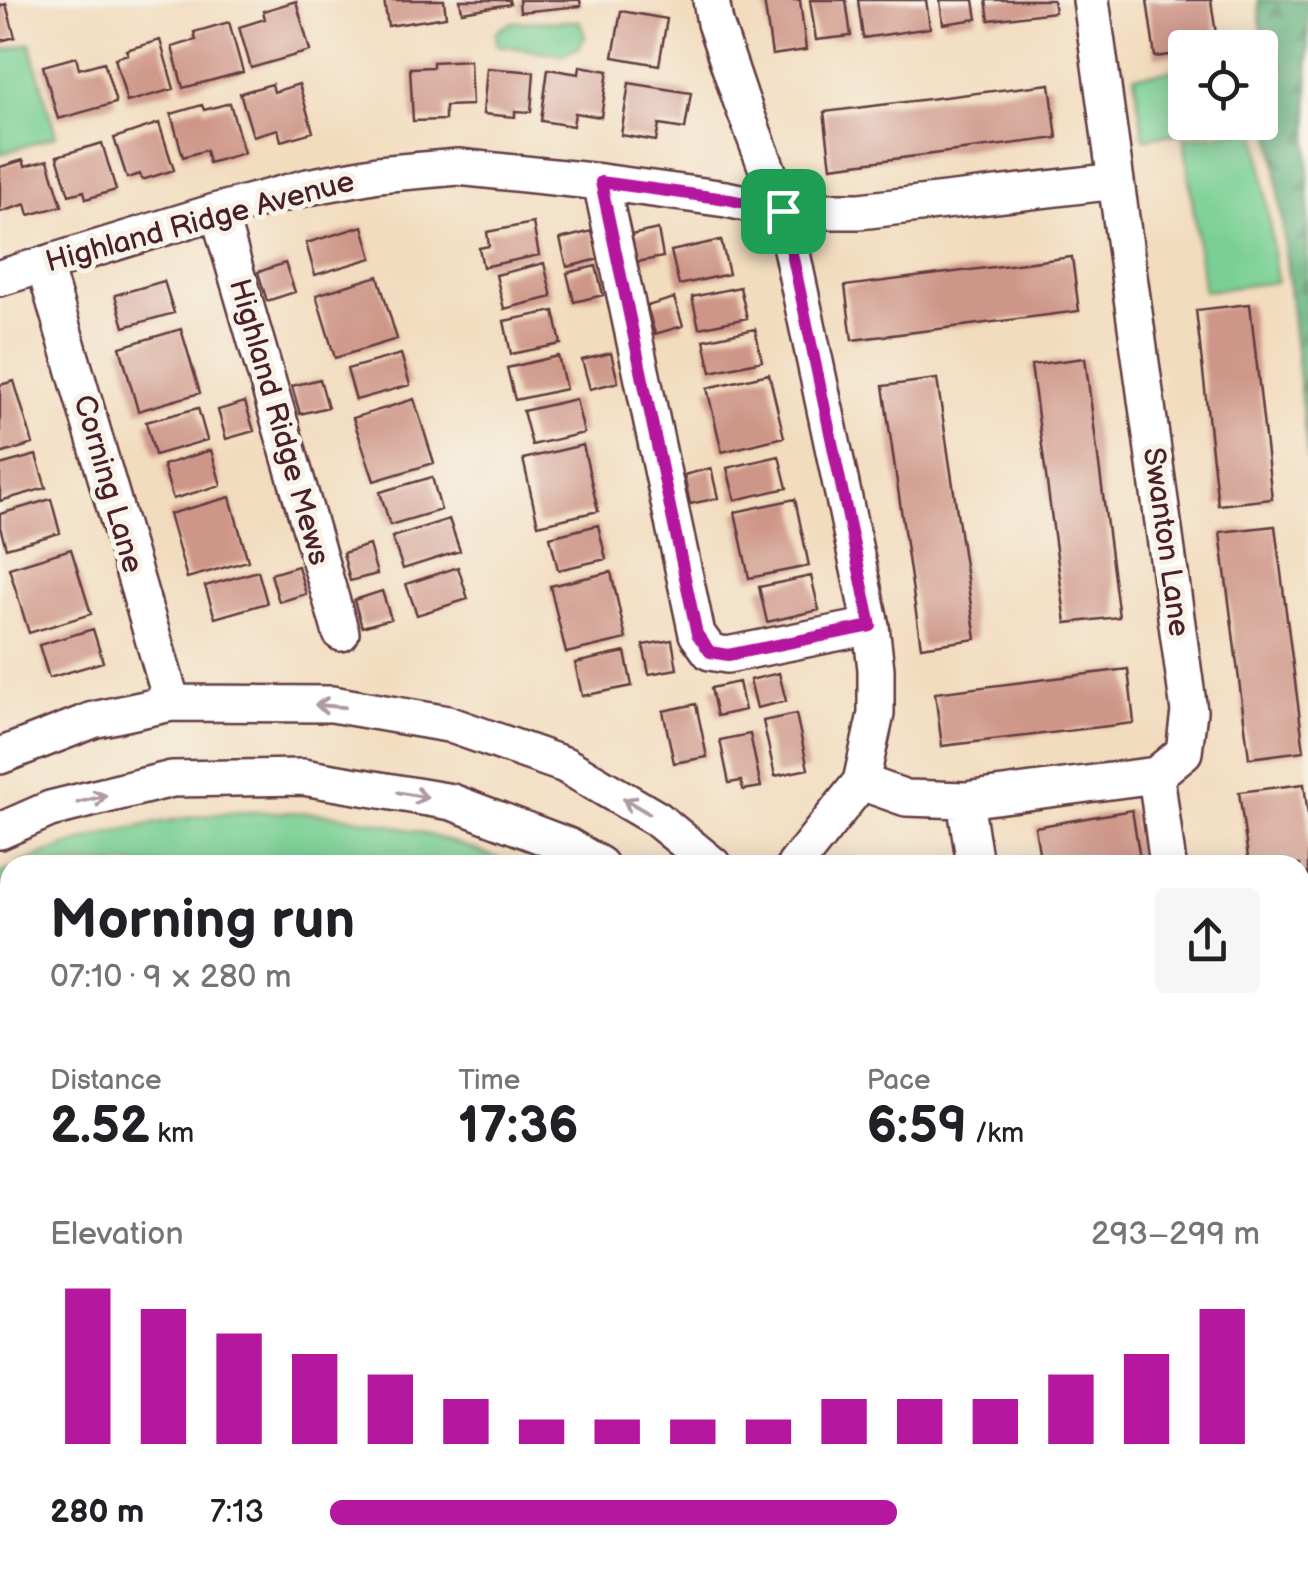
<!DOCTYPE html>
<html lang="en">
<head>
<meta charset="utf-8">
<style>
  body { margin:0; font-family:"Balsamiq Sans",sans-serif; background:#f6f6f6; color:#202124; height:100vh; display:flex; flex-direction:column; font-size:38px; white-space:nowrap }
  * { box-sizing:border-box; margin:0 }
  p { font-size:32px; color:#757577 }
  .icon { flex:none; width:55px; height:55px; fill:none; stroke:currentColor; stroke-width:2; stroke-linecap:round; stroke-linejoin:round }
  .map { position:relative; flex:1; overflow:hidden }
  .details { position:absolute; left:0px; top:855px; width:1310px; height:718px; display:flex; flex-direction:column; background:#fff; border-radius:30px 30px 0 0; box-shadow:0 5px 25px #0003 }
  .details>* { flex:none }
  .fabs { position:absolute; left:1168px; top:30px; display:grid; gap:20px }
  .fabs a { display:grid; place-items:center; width:110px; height:110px; border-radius:10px; background:#fff; box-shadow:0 5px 25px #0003; font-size:50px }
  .pin { position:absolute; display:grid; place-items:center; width:85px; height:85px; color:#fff; margin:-42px; border-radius:20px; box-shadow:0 5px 15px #0006 }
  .round { display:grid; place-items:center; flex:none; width:105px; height:105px; border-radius:10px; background:#f6f6f6 }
  .headline { display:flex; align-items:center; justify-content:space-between; height:170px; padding:0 50px }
  h1 { font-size:55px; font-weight:800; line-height:75px }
  .metrics { display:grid; grid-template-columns:repeat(3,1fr); gap:15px; height:170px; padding:10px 50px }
  .metrics div { display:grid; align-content:center }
  .metrics b { font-size:50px; font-weight:800 }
  .metrics small { font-size:28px; font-weight:400 }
  .metrics p { font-size:28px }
  .chart { height:280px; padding:20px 50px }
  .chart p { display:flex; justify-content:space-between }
  .chart svg { width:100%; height:180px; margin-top:10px; stroke:#b5179e; stroke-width:6 }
  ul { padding:0 50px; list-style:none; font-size:32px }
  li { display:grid; grid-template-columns:160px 120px 1fr; align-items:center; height:75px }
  li i { height:25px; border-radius:12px; background:#b5179e }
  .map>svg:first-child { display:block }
  .green { fill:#7ad094; stroke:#627860; stroke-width:2.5 }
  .forest { fill:url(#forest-firs); stroke:#566854; stroke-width:2.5 }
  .water { fill:url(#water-ripples); stroke:#5e6f8b; stroke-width:2.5 }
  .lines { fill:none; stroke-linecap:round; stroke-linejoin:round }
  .stream { stroke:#71bfeb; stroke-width:9 }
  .building { fill:#ce9688 }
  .minor-casing { stroke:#633b41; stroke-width:40 }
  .minor { stroke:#fff; stroke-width:35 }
  .oneway { stroke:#ae9aa0 }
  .route-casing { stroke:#fff; stroke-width:20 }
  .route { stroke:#b5179e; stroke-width:12 }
  .labels { text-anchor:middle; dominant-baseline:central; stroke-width:10; stroke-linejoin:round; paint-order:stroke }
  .street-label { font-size:30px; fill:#4a1f2b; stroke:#f7f3e8 }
</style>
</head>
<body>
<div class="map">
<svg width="1308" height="1571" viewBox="0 0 1308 1571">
  <defs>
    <pattern id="forest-firs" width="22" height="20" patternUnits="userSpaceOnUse" patternTransform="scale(2.5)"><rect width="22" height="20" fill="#63b27e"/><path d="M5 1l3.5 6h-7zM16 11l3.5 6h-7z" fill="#549067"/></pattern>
    <pattern id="water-ripples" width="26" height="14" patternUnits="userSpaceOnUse" patternTransform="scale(2.5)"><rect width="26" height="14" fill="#71bfeb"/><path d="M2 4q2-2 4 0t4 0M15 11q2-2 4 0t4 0" fill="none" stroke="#5f9bbf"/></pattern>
  </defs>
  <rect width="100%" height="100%" fill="#f7f3e8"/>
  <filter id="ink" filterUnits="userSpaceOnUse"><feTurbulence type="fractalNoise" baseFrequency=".01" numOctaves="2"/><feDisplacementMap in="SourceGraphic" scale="20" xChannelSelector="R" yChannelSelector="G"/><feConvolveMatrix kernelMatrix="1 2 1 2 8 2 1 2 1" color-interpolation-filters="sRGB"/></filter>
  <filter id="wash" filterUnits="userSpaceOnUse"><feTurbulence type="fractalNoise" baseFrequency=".0048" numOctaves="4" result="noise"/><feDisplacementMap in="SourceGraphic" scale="40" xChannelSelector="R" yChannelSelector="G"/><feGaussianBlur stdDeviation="2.25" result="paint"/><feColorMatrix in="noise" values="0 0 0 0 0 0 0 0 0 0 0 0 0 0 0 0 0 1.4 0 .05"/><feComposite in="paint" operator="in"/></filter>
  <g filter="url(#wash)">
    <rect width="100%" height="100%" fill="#f2dcbe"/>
    <path class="green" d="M580,21l5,16 -7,11 -15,7 -66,-10 -1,-13 16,-10z
      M30,43l26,93 -56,18v-103z
      M1185,69v53l67,1 -108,15 -10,-62z
      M1257,129l20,153 -73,9 -20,-153z
      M241,812c28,0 58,-1 86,2 65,8 127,26 187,51h-496c71,-32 146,-47 223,-53z
      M10,869v693h1078l4,9h-1092v-697z"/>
    <path class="forest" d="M1258,0h50v462z
      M1308,1014v557h-29l-4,-8 25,-1v-541z
      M10,1339v223l855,1 -4,8h-861v-230z"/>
    <path class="water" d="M865,1563l188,-1 3,9h-195z"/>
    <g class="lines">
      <path class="stream" d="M1300,1161l8,-3"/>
    </g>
    <g id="blocks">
      <path class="building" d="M384,0h60l2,17 -58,9z
        M460,0h49l1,4 -48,8z
        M519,0h61l1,6 -61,6z
        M764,0h36l6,50 -34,5z
        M810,0h36l5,36 -35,4z
        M858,0h68l4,28 -67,10z
        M940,0h34l3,19 -34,5z
        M986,0h67l2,12 -66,8z
        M1147,0h64l7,48h-33v5l-30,4z
        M296,1l14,50 -59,17 -12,-41 26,-8 -2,-8z
        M6,4l9,33 -15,4v-35z
        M621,11l46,8 -8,46 -46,-8z
        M229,22l14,50 -60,16 -11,-41 24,-7 -2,-8z
        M160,40l14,49 -47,13 -12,-44 13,-4 -2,-4z
        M76,57l3,12 25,-7 12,41 -58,16 -15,-53z
        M470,60l2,45 -27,1v14l-32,1 -3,-53 23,-1v-5z
        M580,66l28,5 -7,46 -26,-4 -2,13 -32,-5 7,-52 31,5z
        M487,68l47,4 -3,40 -16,-1v6l-32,-3z
        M629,83l62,10 -6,36 -26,-4 -3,16 -35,-6z
        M272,84l2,8 25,-8 14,48 -32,9 -3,-12 -25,7 -13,-43z
        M1050,84l7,54 -226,29 -7,-55z
        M230,103l14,50 -35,10 -3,-13 -23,7 -12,-43 31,-9 2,5z
        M159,123l15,47 -32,10 -2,-6 -13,4 -13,-40z
        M102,143l14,47 -30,9 -2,-8 -15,4 -12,-39z
        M23,160l2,6 23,-6 14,46 -33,9 -3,-11 -26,8v-45z
        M533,223l6,32 -56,12 -4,-19 10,-2 -2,-14z
        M363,226l9,32 -57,17 -9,-32z
        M658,229l5,28 -26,5 -6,-27z
        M592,231l7,28 -32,8 -7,-28z
        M721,240l8,34 -50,11 -8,-34z
        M1072,257l7,54 -227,29 -7,-54z
        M285,263l10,29 -28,9 -9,-29z
        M544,263l8,34 -48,12 -8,-34z
        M596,266l7,29 -29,7 -7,-29z
        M378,276l19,63 -62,19 -19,-63z
        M164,281l10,32 -50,14 -9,-32z
        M740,287l7,31 -48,10 -7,-31z
        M674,298l9,28 -28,8 -8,-28z
        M1250,304l22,195 -54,6 -22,-195z
        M554,311l7,33 -50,10 -7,-33z
        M181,329l19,64 -62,18 -18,-64z
        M755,329l7,32 -51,11 -7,-32z
        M611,353l7,29 -28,7 -8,-29z
        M401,354l9,31 -54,15 -9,-31z
        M558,356l8,33 -51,11 -8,-32z
        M1085,358l34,259 -53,6 -35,-258z
        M769,374l15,63 -62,15 -15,-64z
        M320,379l8,28 -28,7 -8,-28z
        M937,379l39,260 -55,8 -38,-261z
        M14,381l19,63 -33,10v-69z
        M414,399l20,64 -60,18 -21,-63z
        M576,399l8,34 -52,12 -9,-34z
        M245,402l9,29 -28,8 -8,-29z
        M198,408l9,32 -52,15 -9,-33z
        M583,445l15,66 -60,14 -15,-66z
        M211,450l10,35 -48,14 -10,-34z
        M36,455l10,33 -46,13v-36z
        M779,456l8,32 -52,12 -8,-32z
        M711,468l7,30 -28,6 -6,-29z
        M432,477l9,33 -51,15 -10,-33z
        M230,497l18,64 -61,17 -18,-64z
        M51,499l9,34 -54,15 -6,-21v-13z
        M795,499l14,67 -60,12 -14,-66z
        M449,519l11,32 -57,18 -11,-32z
        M598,525l8,34 -48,11 -8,-33z
        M1275,526l29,225 -55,7 -29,-226z
        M369,545l8,29 -27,7 -7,-28z
        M71,549l20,65 -62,19 -20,-65z
        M298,566l8,28 -27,8 -8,-28z
        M458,567l10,32 -51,16 -11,-31z
        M258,571l9,32 -52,15 -10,-32z
        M611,572l15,67 -60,14 -16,-67z
        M811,576l8,34 -52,12 -8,-35z
        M382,591l9,28 -29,8 -8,-27z
        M93,629l10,33 -54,16 -10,-33z
        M672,640l5,29 -28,5 -6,-29z
        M625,652l7,34 -50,10 -7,-33z
        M1128,669l6,54 -192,23 -7,-53z
        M779,673l7,28 -29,7 -7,-28z
        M739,682l6,28 -28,6 -6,-28z
        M696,704l11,53 -33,6 -11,-52z
        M796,714l12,55 -33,7 -12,-55z
        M750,734l11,53 -18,3 -2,-9 -12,2 -9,-43z
        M1304,784l4,32v133l-8,1v-85h-51l-10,-73z
        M1132,810l9,55h-100l-6,-38z"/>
    </g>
  </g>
  <g filter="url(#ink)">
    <use href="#blocks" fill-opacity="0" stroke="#633b41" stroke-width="2.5"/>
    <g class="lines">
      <defs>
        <path id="minor" d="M711,0l4,23 26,77 42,111 88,415 5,43v45l-15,68 -66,83
          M601,182l96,452 13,18 17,3 144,-29
          M218,211l123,422
          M44,265l128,438
          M0,278l218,-67 90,-24 70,-13 80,-7 143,15 125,17 57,12h77l256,-30
          M0,756l93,-36 79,-17 160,1 116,20 117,41 92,54 56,46
          M1156,775l12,90
          M861,782l45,16 59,2 191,-25 28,-23 5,-41 -98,-711
          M965,800l10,65
          M0,831l50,-22 122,-30 131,-2 149,25 116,44 32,19
          M1126,1562l3,9
          M1201,1562l4,9"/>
      </defs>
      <use href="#minor" class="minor-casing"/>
      <use href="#minor" class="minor"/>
    </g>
    <defs><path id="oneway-shaft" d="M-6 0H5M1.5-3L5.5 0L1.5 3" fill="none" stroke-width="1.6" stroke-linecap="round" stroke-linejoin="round" transform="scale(2.5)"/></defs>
    <g class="oneway">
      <use href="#oneway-shaft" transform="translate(330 706) rotate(-175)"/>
      <use href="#oneway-shaft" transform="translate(413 795) rotate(10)"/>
      <use href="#oneway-shaft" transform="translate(92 799) rotate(-14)"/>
      <use href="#oneway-shaft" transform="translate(636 806) rotate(-150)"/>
    </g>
  </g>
  <g class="lines" filter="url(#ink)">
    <defs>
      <path id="route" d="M601,182l125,17 57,12 88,415 -143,29 -18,-3 -13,-18z"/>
    </defs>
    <use href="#route" class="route-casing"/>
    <use href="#route" class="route"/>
  </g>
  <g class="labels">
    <g class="street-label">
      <text transform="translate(200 222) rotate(-15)">Highland Ridge Avenue</text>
      <text transform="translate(279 422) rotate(74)">Highland Ridge Mews</text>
      <text transform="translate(108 484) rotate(74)">Corning Lane</text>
      <text transform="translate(1166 542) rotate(82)">Swanton Lane</text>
    </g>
  </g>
</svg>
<div class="fabs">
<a><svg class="icon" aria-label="locate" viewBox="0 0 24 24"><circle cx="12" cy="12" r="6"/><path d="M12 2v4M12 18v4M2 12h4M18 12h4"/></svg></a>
</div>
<div class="pin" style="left:783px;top:211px;background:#1e9e55"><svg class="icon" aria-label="arrive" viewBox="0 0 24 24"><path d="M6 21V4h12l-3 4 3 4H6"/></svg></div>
<section class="details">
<div class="headline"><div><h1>Morning run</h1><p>07:10 · 9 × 280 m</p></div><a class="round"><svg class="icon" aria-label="share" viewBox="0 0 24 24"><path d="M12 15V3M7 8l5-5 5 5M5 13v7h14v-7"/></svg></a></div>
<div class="metrics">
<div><p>Distance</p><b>2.52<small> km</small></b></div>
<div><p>Time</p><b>17:36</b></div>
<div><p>Pace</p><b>6:59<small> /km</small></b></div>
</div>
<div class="chart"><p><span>Elevation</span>293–299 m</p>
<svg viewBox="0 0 160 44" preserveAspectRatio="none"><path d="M5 44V6M15 44V11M25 44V17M35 44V22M45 44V27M55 44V33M65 44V38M75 44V38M85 44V38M95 44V38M105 44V33M115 44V33M125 44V33M135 44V27M145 44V22M155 44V11"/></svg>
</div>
<ul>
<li><b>280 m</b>7:13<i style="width:61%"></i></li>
</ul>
</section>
</div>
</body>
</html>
